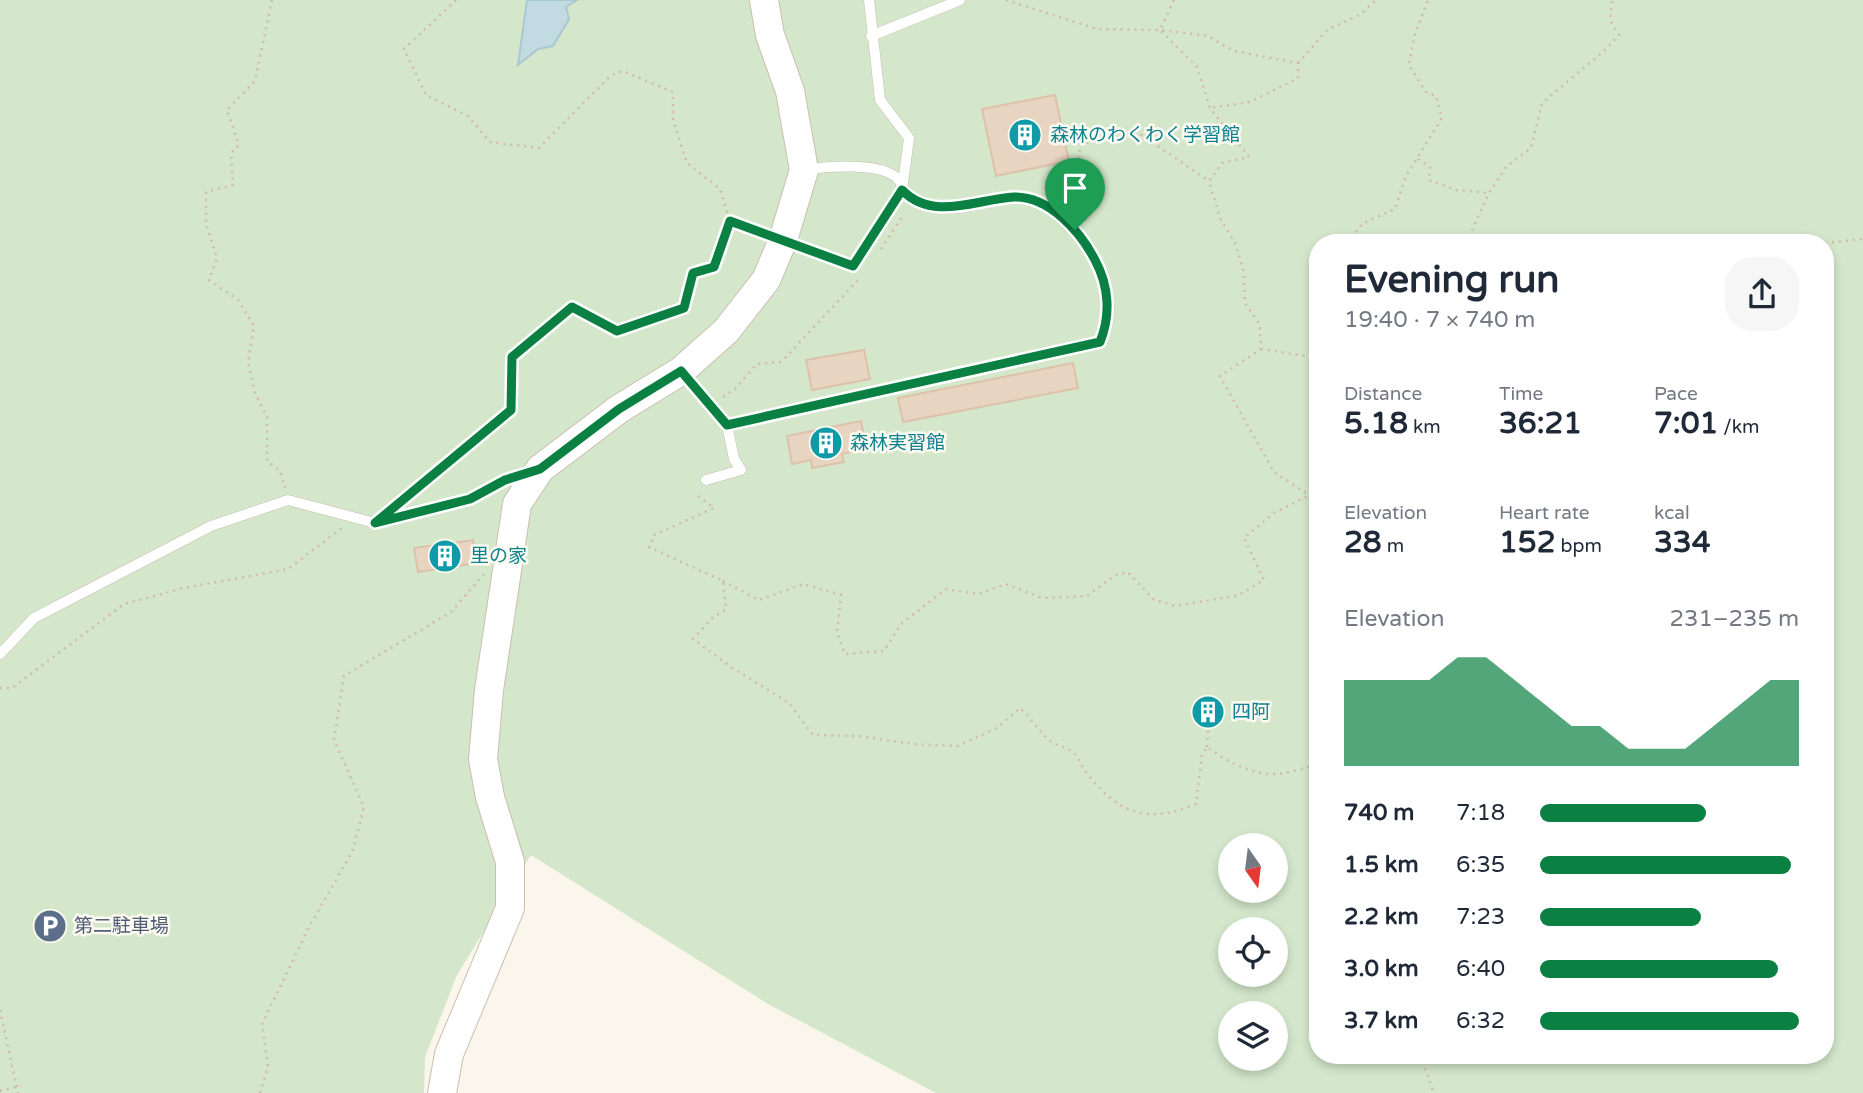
<!DOCTYPE html>
<html lang="en">
<head>
<meta charset="utf-8">
<style>
  body { margin:0; font-family:"Varela Round","Noto Sans JP",sans-serif; background:#f6f6f7; color:#1f2937; height:100vh; display:flex; flex-direction:column; font-size:26px; white-space:nowrap }
  * { box-sizing:border-box; margin:0 }
  p { font-size:23px; color:#747a83 }
  .icon { flex:none; width:38px; height:38px; fill:none; stroke:currentColor; stroke-width:2; stroke-linecap:round; stroke-linejoin:round }
  .map { position:relative; flex:1; overflow:hidden }
  .drawer { position:absolute; left:1309px; top:234px; width:525px; height:830px; display:flex; flex-direction:column; background:#fff; border-radius:28px; box-shadow:0 4px 10px #0003 }
  .drawer>* { flex:none }
  .needle { width:46px; rotate:166deg }
  .fabs { position:absolute; left:1218px; top:833px; display:grid; gap:14px }
  .fabs a { display:grid; place-items:center; width:70px; height:70px; border-radius:50%; background:#fff; box-shadow:0 4px 10px #0003; font-size:35px }
  .pin { position:absolute; display:grid; place-items:center; width:60px; height:60px; color:#fff; margin:-72px -30px; border-radius:50% 50% 50% 0; rotate:-45deg; box-shadow:0 0 7px #0007 }
  .pin .icon { rotate:45deg }
  .round { display:grid; place-items:center; flex:none; width:74px; height:74px; border-radius:28px; background:#f6f6f7 }
  .head { display:flex; align-items:center; justify-content:space-between; height:119px; padding:0 35px }
  h1 { font-size:38px; font-weight:700; line-height:52px }
  .figures { display:grid; grid-template-columns:repeat(3,1fr); gap:10px; height:119px; padding:7px 35px }
  .figures div { display:grid; align-content:center }
  .figures b { font-size:30px; font-weight:700 }
  .figures small { font-size:19px; font-weight:400 }
  .figures p { font-size:19px }
  .chart { height:196px; padding:14px 35px }
  .chart p { display:flex; justify-content:space-between }
  .chart svg { width:100%; height:126px; margin-top:7px; fill:#0b8043; opacity:.7 }
  ul { padding:0 35px; list-style:none; font-size:23px }
  li { display:grid; grid-template-columns:112px 84px 1fr; align-items:center; height:52px }
  li i { height:18px; border-radius:9px; background:#0b8043 }
  .map>svg:first-child { display:block }
  .green { fill:#d4e7cb; fill-rule:evenodd }
  .water { fill:#c2dae2; stroke:#a9c8d2; stroke-width:2 }
  .building { fill:#e7d4c1; stroke:#ddc1a9; stroke-width:2 }
  .lines { fill:none; stroke-linecap:round; stroke-linejoin:round }
  .service-casing { stroke:#c8bdaf; stroke-width:11 }
  .secondary-casing { stroke:#cbbeae; stroke-width:30 }
  .path { stroke:#d1bca9; stroke-width:2.5; stroke-dasharray:2 5; stroke-linecap:butt }
  .service { stroke:#fff; stroke-width:10 }
  .secondary { stroke:#fff; stroke-width:28 }
  .service-bridge-casing { stroke:#c8bdaf; stroke-width:11; stroke-linecap:butt }
  .service-bridge { stroke:#fff; stroke-width:10 }
  .route-casing { stroke:#fff; stroke-width:14 }
  .route { stroke:#0b8043; stroke-width:9 }
  .labels { text-anchor:middle; dominant-baseline:central; stroke-width:5; stroke-linejoin:round; paint-order:stroke }
  .culture-label { font-size:19px; fill:#0d838f; stroke:#fdfaf1; text-anchor:start }
  .service-label { font-size:19px; fill:#4e5e75; stroke:#fdfaf1; text-anchor:start }
</style>
</head>
<body>
<div class="map">
<svg width="1863" height="1093" viewBox="0 0 1863 1093">
  <rect width="100%" height="100%" fill="#faf6eb"/>
  <path class="green" d="M0,0h1863v1093h-927l-168,-89 -237,-149 -74,120 -32,82 -1,36h-424zM1318,243h507v812h-507zM1230,845h46v46h-46zM1230,929h46v46h-46zM1230,1013h46v46h-46z"/>
  <path class="water" d="M527,0h50l-11,7 3,12 -16,27 -15,3 -20,16z"/>
  <path class="building" d="M1055,95l14,66 -73,15 -14,-67z
    M864,350l6,29 -58,11 -6,-30z
    M1073,363l5,25 -175,34 -5,-24z
    M861,421l5,28 -24,5 2,8 -32,6 -1,-8 -19,4 -5,-28z
    M473,540l4,23 -59,9 -4,-24z"/>
  <g class="lines">
    <defs>
      <path id="service" d="M871,36l89,-36
        M834,260l19,6 49,-76 7,-52 -29,-38 -11,-100
        M682,371l45,54 373,-83c3,-6 7,-14 8,-20 8,-52 -37,-117 -89,-124 -23,-3 -50,13 -74,10 -12,-1 -24,-7 -36,-11 -5,-5 -7,-13 -11,-18 -16,-17 -72,-13 -93,-9
        M706,480l35,-10 -7,-11 -7,-34
        M0,654l34,-36 177,-92 77,-26 87,23 95,-24 35,-19 24,-8"/>
      <path id="secondary" d="M442,1093l7,-39 61,-146v-46l-20,-65 -7,-38 6,-69 28,-186 23,-35 79,-60 62,-38 45,-40 40,-51 17,-40 21,-70 -14,-79 -20,-56 -6,-35"/>
    </defs>
    <use href="#service" class="service-casing"/>
    <use href="#secondary" class="secondary-casing"/>
    <path class="path" d="M272,0l-17,81 -28,29 12,35 -8,8 2,32 -27,7v32l11,34 -8,22 29,20 16,26 -6,36 7,31 12,24v44l13,10 5,17
      M456,0l-52,49 22,46 42,21 22,26 49,6 71,-72 13,-5 50,21v28l14,43 33,26 10,32 25,10
      M1006,0l91,29 63,1 48,6 26,15 64,12v15l-48,24 -40,6
      M1174,0l-14,30 37,37 13,41 39,49 -27,6 -13,18 11,37 15,25 9,29 1,31 15,22 1,24 -41,27 54,96 44,29
      M1298,63l29,-33 34,-16 15,-14
      M1418,159l12,8 -1,13 27,10 33,3
      M1085,220l5,-5 -16,-12 -6,-17 10,-9 2,-33 57,-12 72,49
      M1347,243l16,-20 32,-14 11,-33 36,-58 -6,-22 -10,-4 -17,-27 5,-28 14,-37
      M1466,243l23,-50 17,-26 25,-19 11,-45 62,-52 15,-16 -9,-15 2,-20
      M1825,243l38,-4
      M881,249l21,-32
      M1318,295v5
      M1261,349l57,9
      M723,397l12,-8 22,-25 24,-2 80,-85
      M698,496l16,12 -60,27 -5,12 74,34 3,28 -15,10 -18,20 38,28 58,36 24,32 44,1 56,8 45,2 39,-18 23,-20c11,10 18,22 29,32 7,6 18,7 24,12 7,6 9,17 15,23 33,40 60,49 108,29l6,-49 5,-8c19,14 43,27 67,27 14,0 30,-7 44,-9
      M400,502l111,-92 1,-53 60,-50 45,24 67,-23 9,-35 21,-6 16,-46
      M723,581l36,19 44,-16 38,11 -4,37 8,22 39,-3 17,-27 45,-35 32,5 28,-10 36,14 45,-2 28,-21 13,-3 26,28 22,6 63,-11 25,-15 -20,-42 30,-25 34,-17 10,21
      M0,688h12l112,-84 60,-16 104,-19 54,-41
      M1207,747l2,-30
      M1318,822l-3,4 3,59
      M0,1010l18,83
      M1420,1055l14,38
      M0,1091l21,-5
      M260,1093l8,-27 -6,-42 47,-97 44,-77 11,-43 -30,-67 10,-64 107,-64 33,-38"/>
    <use href="#service" class="service"/>
    <use href="#secondary" class="secondary"/>
    <defs>
      <path id="service-bridge" d="M768,236l66,24"/>
    </defs>
    <use href="#service-bridge" class="service-bridge-casing"/>
    <use href="#service-bridge" class="service-bridge"/>
  </g>
  <g class="lines">
    <defs>
      <path id="route" d="M902,190c31,32 75,9 112,7 35,-1 66,34 81,63 14,26 16,55 5,82l-373,83 -46,-54 -62,38 -79,60 -35,11 -35,19 -95,24 136,-113 1,-53 60,-50 45,24 67,-23 9,-35 21,-6 16,-46 123,45z"/>
    </defs>
    <use href="#route" class="route-casing"/>
    <use href="#route" class="route"/>
  </g>
  <defs>
    <symbol id="building-disc" viewBox="-11 -11 22 22"><circle r="9.5" fill="#0f9aa8" stroke="#fdfaf1"/><path d="M-4-6H4V6H1V3H-1V6H-4ZM-2.5-4.3h1.7v1.8h-1.7ZM.8-4.3h1.7v1.8H.8ZM-2.5-1h1.7V.8h-1.7ZM.8-1h1.7V.8H.8Z" fill="#fff"/></symbol>
    <symbol id="parking-disc" viewBox="-11 -11 22 22"><circle r="9.5" fill="#5c6f8a" stroke="#fdfaf1"/><path d="M-3.5-5.5H1a3.5 3.5 0 0 1 0 7H-1V5.5H-3.5ZM-1-3.4V-.6H.8a1.4 1.4 0 0 0 0-2.8Z" fill="#fff"/></symbol>
  </defs>
  <g fill-rule="evenodd">
    <use href="#building-disc" x="1006" y="116" width="38" height="38"/>
    <use href="#building-disc" x="807" y="424" width="38" height="38"/>
    <use href="#building-disc" x="426" y="537" width="38" height="38"/>
    <use href="#building-disc" x="1189" y="693" width="38" height="38"/>
    <use href="#parking-disc" x="31" y="907" width="38" height="38"/>
  </g>
  <g class="labels">
    <g class="culture-label">
      <text x="1050" y="135">森林のわくわく学習館</text>
      <text x="850" y="443">森林実習館</text>
      <text x="470" y="556">里の家</text>
      <text x="1232" y="712">四阿</text>
    </g>
    <g class="service-label">
      <text x="74" y="926">第二駐車場</text>
    </g>
  </g>
</svg>
<div class="fabs">
<a><svg class="needle" viewBox="-14 -14 28 28"><path d="M0-13l5 13h-10z" fill="#e53935"/><path d="M0 13l5-13h-10z" fill="#747a83"/></svg></a>
<a><svg class="icon" aria-label="locate" viewBox="0 0 24 24"><circle cx="12" cy="12" r="6"/><path d="M12 2v4M12 18v4M2 12h4M18 12h4"/></svg></a>
<a><svg class="icon" aria-label="layers" viewBox="0 0 24 24"><path d="M12 4l9 5-9 5-9-5zM3 14l9 5 9-5"/></svg></a>
</div>
<div class="pin" style="left:1075px;top:230px;background:#1e9e55"><svg class="icon" aria-label="arrive" viewBox="0 0 24 24"><path d="M6 21V4h12l-3 4 3 4H6"/></svg></div>
<section class="drawer">
<div class="head"><div><h1>Evening run</h1><p>19:40 · 7 × 740 m</p></div><a class="round"><svg class="icon" aria-label="share" viewBox="0 0 24 24"><path d="M12 15V3M7 8l5-5 5 5M5 13v7h14v-7"/></svg></a></div>
<div class="figures">
<div><p>Distance</p><b>5.18<small> km</small></b></div>
<div><p>Time</p><b>36:21</b></div>
<div><p>Pace</p><b>7:01<small> /km</small></b></div>
</div>
<div class="figures">
<div><p>Elevation</p><b>28<small> m</small></b></div>
<div><p>Heart rate</p><b>152<small> bpm</small></b></div>
<div><p>kcal</p><b>334</b></div>
</div>
<div class="chart"><p><span>Elevation</span>231–235 m</p>
<svg viewBox="0 0 160 44" preserveAspectRatio="none"><path d="M0 44V14L10 14L20 14L30 14L40 6L50 6L60 14L70 22L80 30L90 30L100 38L110 38L120 38L130 30L140 22L150 14L160 14V44z"/></svg>
</div>
<ul>
<li><b>740 m</b>7:18<i style="width:64%"></i></li>
<li><b>1.5 km</b>6:35<i style="width:97%"></i></li>
<li><b>2.2 km</b>7:23<i style="width:62%"></i></li>
<li><b>3.0 km</b>6:40<i style="width:92%"></i></li>
<li><b>3.7 km</b>6:32<i style="width:100%"></i></li>
</ul>
</section>
</div>
</body>
</html>
